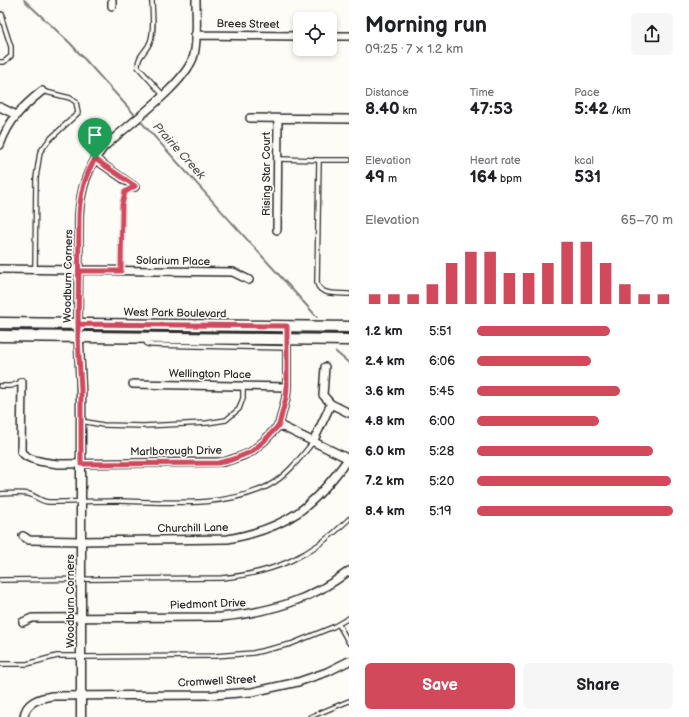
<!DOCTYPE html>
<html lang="en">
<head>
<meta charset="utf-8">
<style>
  body { margin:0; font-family:"Balsamiq Sans",sans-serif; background:#f6f6f6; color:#202124; height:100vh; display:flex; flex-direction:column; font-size:15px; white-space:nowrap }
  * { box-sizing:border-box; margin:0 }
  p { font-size:13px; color:#757577 }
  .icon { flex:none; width:22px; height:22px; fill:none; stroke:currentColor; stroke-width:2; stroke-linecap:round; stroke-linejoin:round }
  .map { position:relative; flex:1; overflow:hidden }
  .side { display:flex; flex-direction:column; background:#fff; width:340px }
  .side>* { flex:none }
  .controls { position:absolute; left:293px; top:12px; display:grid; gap:8px }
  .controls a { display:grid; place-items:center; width:44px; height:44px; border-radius:6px; background:#fff; box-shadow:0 2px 6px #0003; font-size:20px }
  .pin { position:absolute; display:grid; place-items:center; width:34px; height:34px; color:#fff; margin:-41px -17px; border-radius:50% 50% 50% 0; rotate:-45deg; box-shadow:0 0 4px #0007 }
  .pin .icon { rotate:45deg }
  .round { display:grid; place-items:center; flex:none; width:42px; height:42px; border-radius:6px; background:#f6f6f6 }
  .overview { display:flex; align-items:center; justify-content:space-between; height:68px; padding:0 16px }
  h1 { font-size:22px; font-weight:700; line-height:30px }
  .metrics { display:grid; grid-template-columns:repeat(3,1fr); gap:6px; height:68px; padding:4px 16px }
  .metrics div { display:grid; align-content:center }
  .metrics b { font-size:17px; font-weight:700 }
  .metrics small { font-size:11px; font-weight:400 }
  .metrics p { font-size:11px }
  .chart { height:112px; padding:8px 16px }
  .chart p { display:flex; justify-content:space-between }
  .chart svg { width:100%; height:72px; margin-top:4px; stroke:#d1495b; stroke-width:6 }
  .button { display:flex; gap:8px; margin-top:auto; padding:8px 16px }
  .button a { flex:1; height:46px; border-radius:6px; background:#d1495b; color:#fff; font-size:16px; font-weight:700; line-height:46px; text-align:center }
  .button a+a { background:#f6f6f6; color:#202124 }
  ul { padding:0 16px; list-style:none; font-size:13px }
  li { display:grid; grid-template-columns:64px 48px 1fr; align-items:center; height:30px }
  li i { height:10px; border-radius:5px; background:#d1495b }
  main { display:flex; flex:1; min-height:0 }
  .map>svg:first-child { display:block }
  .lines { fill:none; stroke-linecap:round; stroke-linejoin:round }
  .stream { stroke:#7e7d7b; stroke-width:2 }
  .service-casing { stroke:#2b2b2b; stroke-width:6 }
  .minor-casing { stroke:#2b2b2b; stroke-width:10 }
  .tertiary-casing { stroke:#2b2b2b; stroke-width:11 }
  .secondary-casing { stroke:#2b2b2b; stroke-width:13 }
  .service { stroke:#fdfcf7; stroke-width:3.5 }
  .minor { stroke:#fdfcf7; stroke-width:7 }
  .tertiary { stroke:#fdfcf7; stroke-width:8 }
  .secondary { stroke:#fdfcf7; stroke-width:10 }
  .route-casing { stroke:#fff; stroke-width:8 }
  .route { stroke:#d1495b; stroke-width:5 }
  .labels { text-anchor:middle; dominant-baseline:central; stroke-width:3.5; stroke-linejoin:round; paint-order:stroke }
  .street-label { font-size:11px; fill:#2b2b2b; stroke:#fdfcf7 }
  .water-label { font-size:12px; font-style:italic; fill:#5b5b5a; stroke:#fdfcf7 }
</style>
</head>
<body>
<main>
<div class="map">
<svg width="349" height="717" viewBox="0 0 349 717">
  <rect width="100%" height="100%" fill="#fdfcf7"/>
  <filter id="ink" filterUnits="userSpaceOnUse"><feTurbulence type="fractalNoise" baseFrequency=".025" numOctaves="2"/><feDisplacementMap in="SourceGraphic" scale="8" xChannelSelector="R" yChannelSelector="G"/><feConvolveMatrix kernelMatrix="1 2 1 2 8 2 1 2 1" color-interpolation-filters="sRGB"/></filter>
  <g filter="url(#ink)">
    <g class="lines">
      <path class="stream" d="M24,0l46,43 247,274
        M336,352l13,11"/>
      <defs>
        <path id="service" d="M152,0c0,12 3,31 -2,42 -3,9 -13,14 -12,25l25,28
          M0,62h4l7,-6v-9l-10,-31
          M278,159l41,1
          M349,160h-30l-2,123c3,13 21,10 32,11
          M35,269l1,-91 4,-26 9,-12 29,-27 -2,-11 -6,-4 -28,-7
          M121,270l1,-65 3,-13 10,-5
          M145,339l2,5 5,1 135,3
          M0,386h11l11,-4
          M81,421l22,4 40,1 64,-3 19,-3 13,-11 4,-11v-12
          M0,494c9,0 20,-2 29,0 7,2 12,8 20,8 23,0 47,-1 70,-1 48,1 105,7 149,-15 19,-10 32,-28 45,-44
          M0,580l222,-2c52,-5 90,-22 127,-59
          M339,625l10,18
          M81,657l134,-1 38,-3 38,-9 42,-17 16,-9
          M0,664h27l30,-8h24
          M310,717l39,-16"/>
        <path id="minor" d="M112,6v-6
          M0,16h1
          M195,35l105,1
          M330,36h19
          M0,107l16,8
          M250,118l99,1
          M0,145c9,-25 22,-38 42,-54
          M95,159l40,28
          M277,230l1,-111
          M0,269l233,3 16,8
          M78,324l1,-109c2,-27 8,-46 24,-67 23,-22 84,-65 91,-93 4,-17 2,-37 2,-55
          M325,367l-2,28 8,9 18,9
          M22,382l-1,69c5,10 28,12 38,13l165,-2 18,-6 9,-4 13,-11 15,-16 7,-27 1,-11v-61
          M133,384l154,3
          M279,425l70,34
          M313,442l18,-38
          M23,536l6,4 52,1 147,-2c60,-11 85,-32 120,-80
          M23,622l9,-4 189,-1c48,-5 89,-16 128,-46
          M24,717c1,-15 16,-19 28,-21l161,-1 39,-3 46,-10 29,-10 22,-11"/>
        <path id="tertiary" d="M78,324l3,65v328"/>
        <path id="secondary" d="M0,323l349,4
          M0,336l349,4"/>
      </defs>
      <use href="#service" class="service-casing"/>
      <use href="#minor" class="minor-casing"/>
      <use href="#tertiary" class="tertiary-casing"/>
      <use href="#secondary" class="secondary-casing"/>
      <use href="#service" class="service"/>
      <use href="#minor" class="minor"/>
      <use href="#tertiary" class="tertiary"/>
      <use href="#secondary" class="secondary"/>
    </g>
  </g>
  <g class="lines" filter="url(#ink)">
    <defs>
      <path id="route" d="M95,159c-11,18 -15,36 -16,56l-1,123 3,51v75l137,-1 13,-3 20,-8 13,-11 15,-16 7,-27 1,-11v-61l-209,-2 1,-53h42l1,-66 3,-13 10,-6 -40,-27"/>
    </defs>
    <use href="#route" class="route-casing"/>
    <use href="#route" class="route"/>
  </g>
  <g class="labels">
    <g class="street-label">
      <text transform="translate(248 24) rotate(1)">Brees Street</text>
      <text transform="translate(266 174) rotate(-90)">Rising Star Court</text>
      <text transform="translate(173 261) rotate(1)">Solarium Place</text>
      <text transform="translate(68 276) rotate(-89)">Woodburn Corners</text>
      <text transform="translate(175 313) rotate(1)">West Park Boulevard</text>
      <text transform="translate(210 374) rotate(1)">Wellington Place</text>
      <text transform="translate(176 451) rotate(-1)">Marlborough Drive</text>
      <text transform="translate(193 528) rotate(-1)">Churchill Lane</text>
      <text transform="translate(70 601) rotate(-90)">Woodburn Corners</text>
      <text transform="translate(208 604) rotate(-2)">Piedmont Drive</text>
      <text transform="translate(217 681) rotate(-3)">Cromwell Street</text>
    </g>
    <g class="water-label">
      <text transform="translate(179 151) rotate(48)">Prairie Creek</text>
    </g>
  </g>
</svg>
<div class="controls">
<a><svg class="icon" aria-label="locate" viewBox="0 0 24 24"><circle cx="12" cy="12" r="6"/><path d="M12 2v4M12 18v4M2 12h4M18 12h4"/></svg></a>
</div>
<div class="pin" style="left:95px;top:159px;background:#1e9e55"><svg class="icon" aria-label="arrive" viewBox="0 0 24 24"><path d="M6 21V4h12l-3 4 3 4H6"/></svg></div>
</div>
<section class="side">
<div class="overview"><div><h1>Morning run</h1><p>09:25 · 7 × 1.2 km</p></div><a class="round"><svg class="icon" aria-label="share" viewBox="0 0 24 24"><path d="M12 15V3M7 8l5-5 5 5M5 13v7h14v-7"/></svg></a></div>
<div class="metrics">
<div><p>Distance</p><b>8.40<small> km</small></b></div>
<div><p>Time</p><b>47:53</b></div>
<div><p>Pace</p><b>5:42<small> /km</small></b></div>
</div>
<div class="metrics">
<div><p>Elevation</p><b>49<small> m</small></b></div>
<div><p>Heart rate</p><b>164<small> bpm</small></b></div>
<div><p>kcal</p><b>531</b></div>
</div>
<div class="chart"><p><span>Elevation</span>65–70 m</p>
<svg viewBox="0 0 160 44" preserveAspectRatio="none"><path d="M5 44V38M15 44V38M25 44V38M35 44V32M45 44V19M55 44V12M65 44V12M75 44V25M85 44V25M95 44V19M105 44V6M115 44V6M125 44V19M135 44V32M145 44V38M155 44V38"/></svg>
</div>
<ul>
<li><b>1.2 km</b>5:51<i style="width:68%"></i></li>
<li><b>2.4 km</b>6:06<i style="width:58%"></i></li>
<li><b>3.6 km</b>5:45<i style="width:73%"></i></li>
<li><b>4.8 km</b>6:00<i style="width:62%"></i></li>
<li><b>6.0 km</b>5:28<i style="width:90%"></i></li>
<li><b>7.2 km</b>5:20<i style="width:99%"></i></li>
<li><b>8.4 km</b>5:19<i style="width:100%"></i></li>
</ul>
<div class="button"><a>Save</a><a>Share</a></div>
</section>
</main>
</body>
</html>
